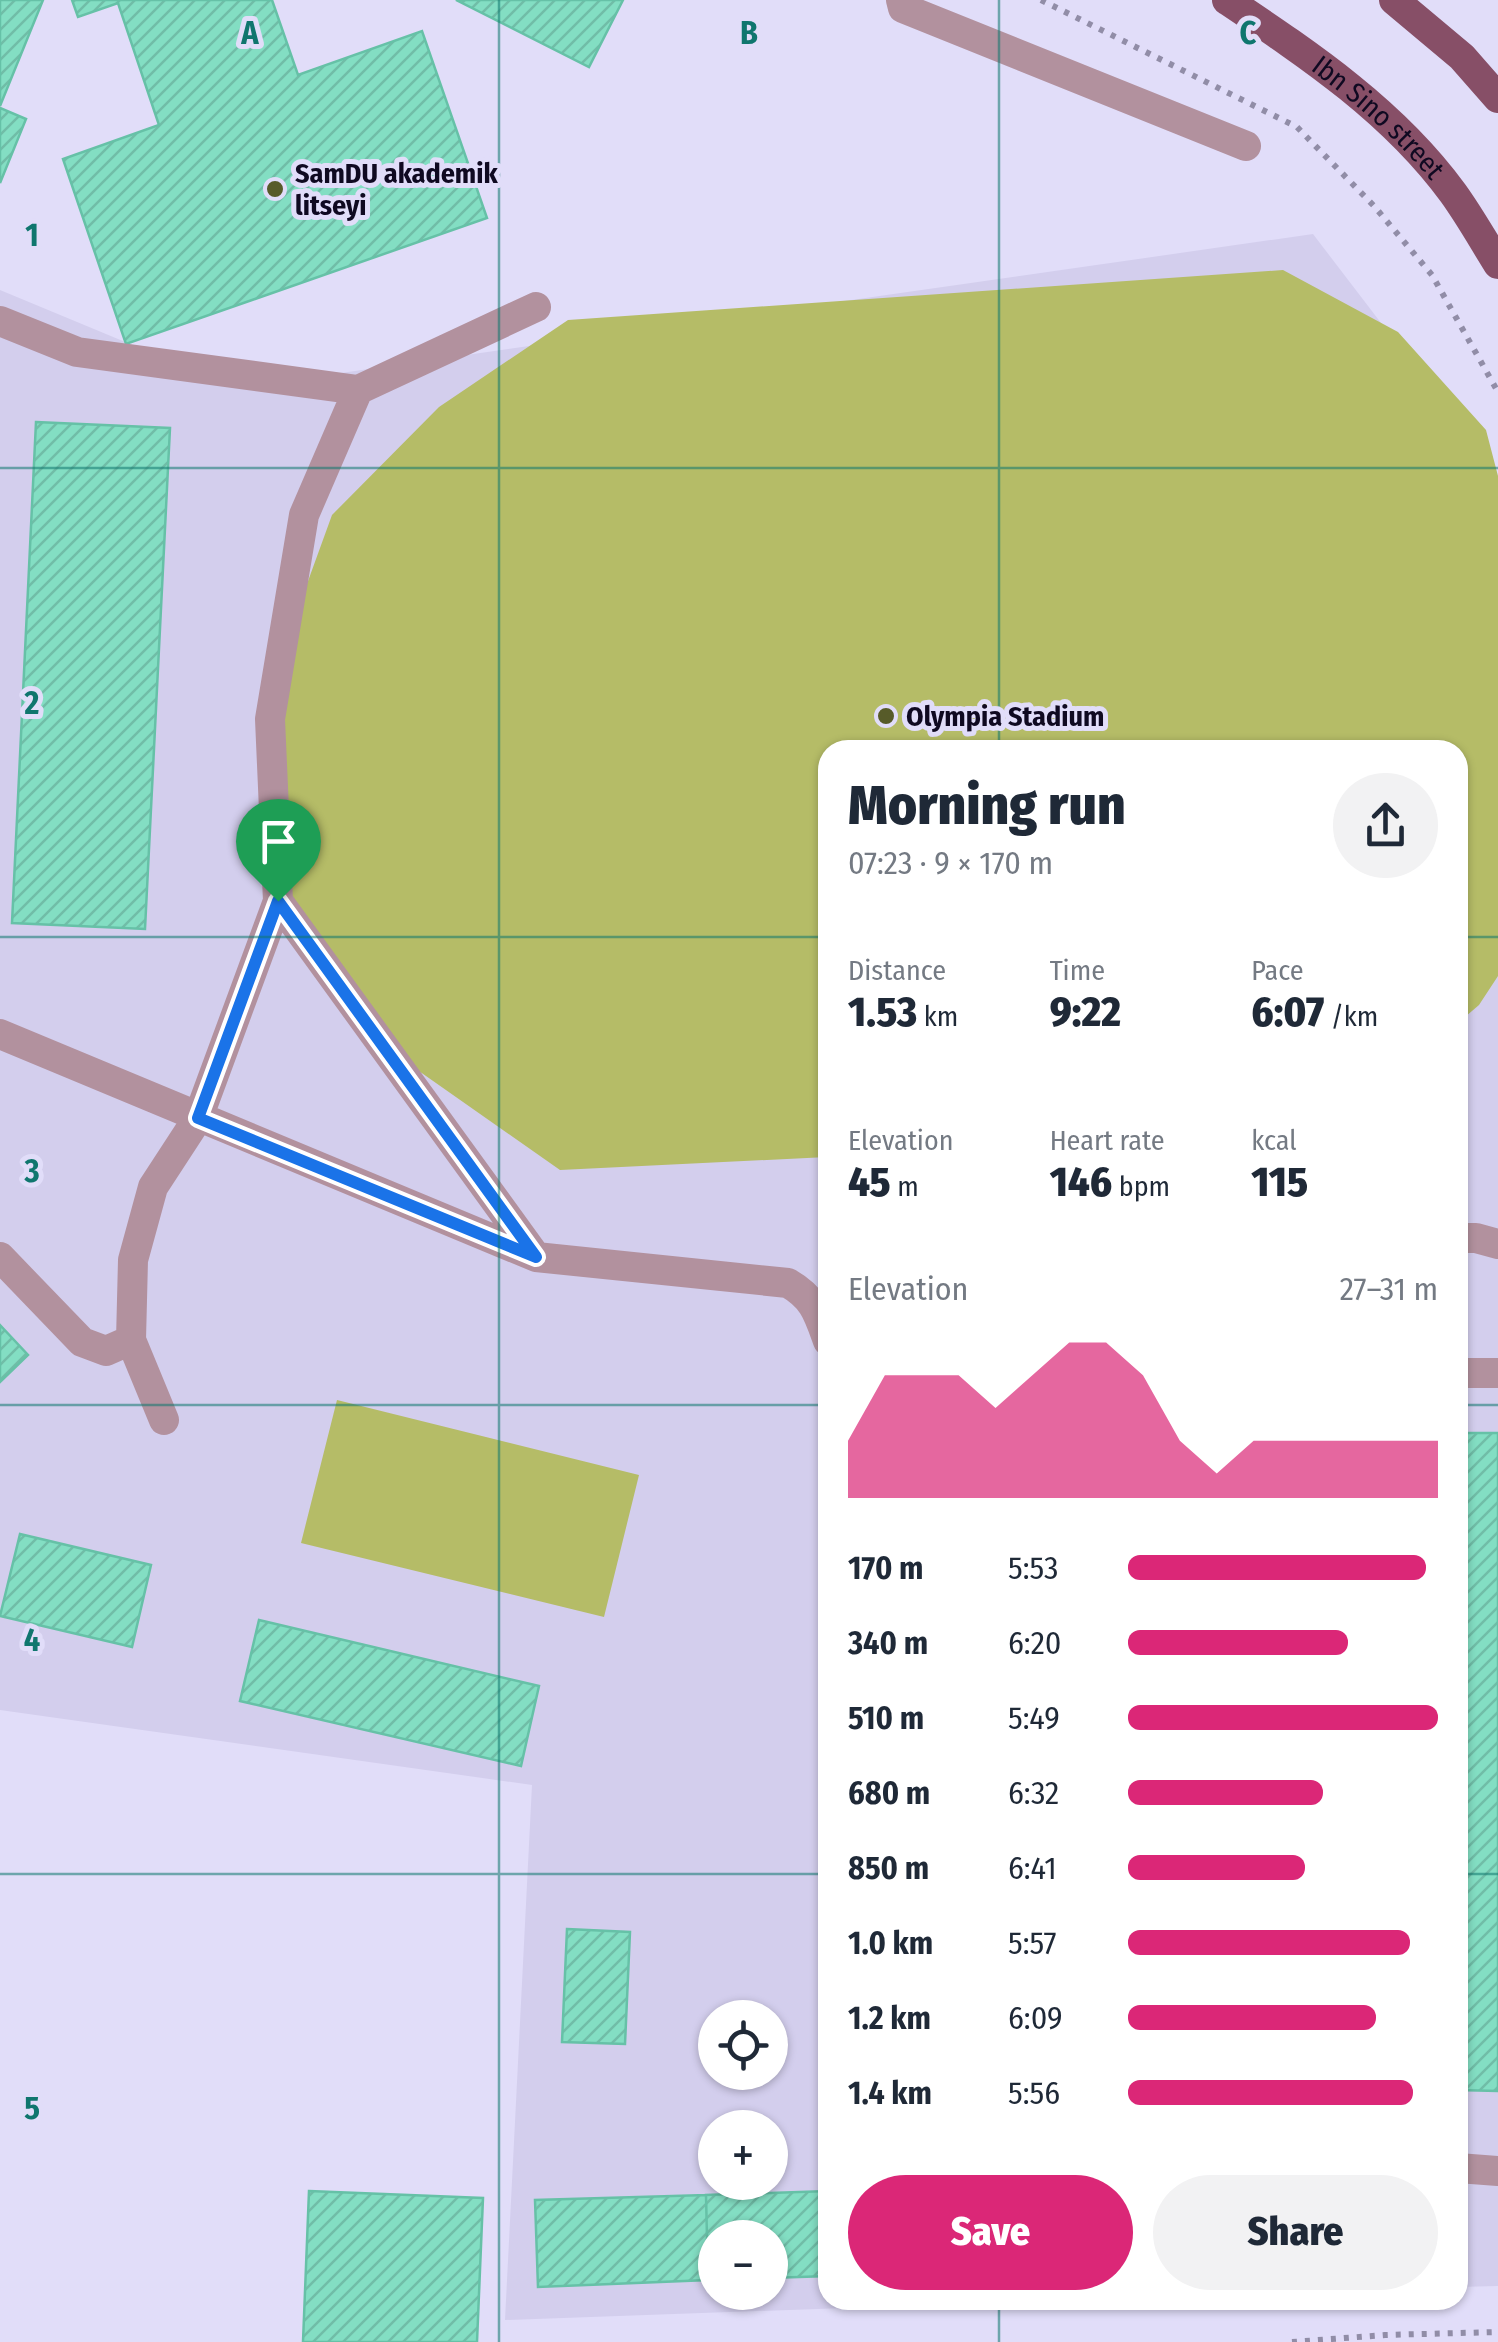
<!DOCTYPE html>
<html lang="en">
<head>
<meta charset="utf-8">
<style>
  body { margin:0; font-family:"Fira Sans Condensed",sans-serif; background:#f2f2f3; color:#1f2937; height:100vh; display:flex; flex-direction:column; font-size:38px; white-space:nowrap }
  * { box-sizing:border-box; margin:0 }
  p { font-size:32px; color:#747a83 }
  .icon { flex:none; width:55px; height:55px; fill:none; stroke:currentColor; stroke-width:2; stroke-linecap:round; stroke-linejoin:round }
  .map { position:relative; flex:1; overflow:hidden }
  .details { position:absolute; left:818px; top:740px; width:650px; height:1570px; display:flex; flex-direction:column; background:#fff; border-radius:30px; box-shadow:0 2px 8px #0004 }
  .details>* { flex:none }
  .tools { position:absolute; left:698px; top:2000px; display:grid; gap:20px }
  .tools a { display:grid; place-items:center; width:90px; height:90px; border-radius:50%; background:#fff; box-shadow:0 2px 8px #0004; font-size:50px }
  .pin { position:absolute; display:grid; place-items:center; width:85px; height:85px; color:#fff; margin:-102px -42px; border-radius:50% 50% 50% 0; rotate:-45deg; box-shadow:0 0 10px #0007 }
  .pin .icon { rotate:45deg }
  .round { display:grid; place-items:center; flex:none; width:105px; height:105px; border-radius:52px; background:#f2f2f3 }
  .summary { display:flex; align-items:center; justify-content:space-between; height:170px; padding:0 30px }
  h1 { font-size:55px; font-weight:800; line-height:75px }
  .stats { display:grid; grid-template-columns:repeat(3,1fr); gap:15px; height:170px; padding:10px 30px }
  .stats div { display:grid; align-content:center }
  .stats b { font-size:42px; font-weight:800 }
  .stats small { font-size:28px; font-weight:400 }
  .stats p { font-size:28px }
  .chart { height:280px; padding:20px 30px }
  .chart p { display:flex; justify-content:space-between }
  .chart svg { width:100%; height:180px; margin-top:10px; fill:#db2777; opacity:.7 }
  .cta { display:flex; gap:20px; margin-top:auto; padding:20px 30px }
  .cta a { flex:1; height:115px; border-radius:60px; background:#db2777; color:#fff; font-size:40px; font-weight:800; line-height:115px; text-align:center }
  .cta a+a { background:#f2f2f3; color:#1f2937 }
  ul { padding:0 30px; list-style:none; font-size:32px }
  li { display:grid; grid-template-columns:160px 120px 1fr; align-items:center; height:75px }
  li i { height:25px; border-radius:12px; background:#db2777 }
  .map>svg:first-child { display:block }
  .built { fill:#d3ceed; fill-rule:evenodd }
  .grass { fill:#b5bc67 }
  .building { fill:url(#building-hatch); stroke:#66c1a7; stroke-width:2.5 }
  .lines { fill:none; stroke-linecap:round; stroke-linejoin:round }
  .path { stroke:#918da7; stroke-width:6; stroke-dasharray:5 8; stroke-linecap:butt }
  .minor { stroke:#b2919e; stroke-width:30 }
  .major { stroke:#874f67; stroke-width:30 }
  .route-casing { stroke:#fff; stroke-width:20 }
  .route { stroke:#1a73e8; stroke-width:12 }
  .grid { fill:none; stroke:#0f766e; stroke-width:2.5; stroke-opacity:0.55 }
  .poi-dot { fill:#575b29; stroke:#e1ddf9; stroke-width:4 }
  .labels { text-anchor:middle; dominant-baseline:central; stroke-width:10; stroke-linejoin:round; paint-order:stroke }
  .street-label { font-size:28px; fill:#0f0921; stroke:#e1ddf9 }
  .poi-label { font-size:28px; font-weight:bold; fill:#0f0921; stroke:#e1ddf9; text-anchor:start }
  .grid-label { font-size:32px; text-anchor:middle; font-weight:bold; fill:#0f766e; stroke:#e1ddf9; stroke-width:10; stroke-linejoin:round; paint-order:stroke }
</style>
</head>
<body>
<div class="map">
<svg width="1498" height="2342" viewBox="0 0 1498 2342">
  <defs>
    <pattern id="building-hatch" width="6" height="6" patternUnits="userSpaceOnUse" patternTransform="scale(2.5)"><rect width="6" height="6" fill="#83dec3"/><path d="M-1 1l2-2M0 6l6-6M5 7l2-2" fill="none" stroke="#70bda7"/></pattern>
  </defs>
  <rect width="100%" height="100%" fill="#e1ddf9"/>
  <path class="built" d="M1313,234l185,242v1810l-40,1v-1537h-630v1550h243l-566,20 27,-535 -532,-75v-1420l236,98zM715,2018h55v54h-55zM715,2128h55v54h-55zM715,2238h55v54h-55z"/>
  <path class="grass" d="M1283,270l115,62 88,98 12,46v500l-19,29 -21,18v-273h-630l-1,407 -267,13 -181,-127 -93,-141 -15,-219 61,-168 107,-108 129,-87z
    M337,1400l302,75 -35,142 -303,-74z"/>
  <path class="building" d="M0,0h43l-43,106z
    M72,0h200l26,75 124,-44 65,187 -361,126 -63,-185 96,-34 -41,-122 -40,14z
    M456,0h167l-34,67z
    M0,108l26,11 -26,64z
    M36,422l134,6 -25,501 -133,-6z
    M0,1325l28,30 -28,27z
    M1458,1433h40v658l-40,-1z
    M20,1534l131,31 -19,82 -132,-31z
    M259,1620l280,66 -18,80 -281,-65z
    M567,1929l63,3 -5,112 -63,-2z
    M309,2191l174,7 -6,144h-174z
    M828,2191v85l-58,2v-40h-55v42h-7l-2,-85z
    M706,2195l2,85 -170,7 -3,-87z"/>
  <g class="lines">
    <path class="path" d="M1041,0l256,127 77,79 58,69 66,117
      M1292,2342l93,-7 113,-3"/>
    <path class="minor" d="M901,0l2,8 343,138
      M0,321l77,31 281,38 -54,125 -34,204 8,182 -80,217 -45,69 -20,73 -2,80 33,80
      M358,390l178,-83
      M278,901l256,353
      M0,1034l536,223 252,26c26,15 30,30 40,58
      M1458,1238h18l22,6
      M0,1257l82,85 24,9 25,-11
      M1458,1373h40
      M1458,2168l40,3"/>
    <g class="major">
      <path id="s1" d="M1227,0c82,55 166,111 226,193 16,22 30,47 45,71"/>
      <path d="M1394,0l68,57 36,41"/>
    </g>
  </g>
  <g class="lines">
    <defs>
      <path id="route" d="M278,901l258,356 -338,-139z"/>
    </defs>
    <use href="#route" class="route-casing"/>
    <use href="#route" class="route"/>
  </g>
  <path class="grid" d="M499,0v2342M999,0v750M0,468h1498M0,937h828M1458,937h40M0,1405h828M1458,1405h40M0,1874h828M1458,1874h40M999,2300v42"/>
  <g class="poi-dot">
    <circle cx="275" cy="189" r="10"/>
    <circle cx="886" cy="716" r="10"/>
  </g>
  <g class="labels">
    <g class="street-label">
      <text stroke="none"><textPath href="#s1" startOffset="192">Ibn Sino street</textPath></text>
    </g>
    <g class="poi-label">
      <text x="295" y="173">SamDU akademik<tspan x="295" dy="32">litseyi</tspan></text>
      <text x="906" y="716">Olympia Stadium</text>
    </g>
  </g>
  <g class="grid-label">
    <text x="250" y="44">A</text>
    <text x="749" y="44">B</text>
    <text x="1248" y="44">C</text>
    <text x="32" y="246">1</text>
    <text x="32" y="714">2</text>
    <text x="32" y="1182">3</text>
    <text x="32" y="1651">4</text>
    <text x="32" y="2119">5</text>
  </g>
</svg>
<div class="tools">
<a><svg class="icon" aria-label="locate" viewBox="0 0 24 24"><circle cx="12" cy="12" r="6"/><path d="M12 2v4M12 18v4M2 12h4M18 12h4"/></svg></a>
<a>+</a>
<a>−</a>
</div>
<div class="pin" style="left:278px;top:901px;background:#1e9e55"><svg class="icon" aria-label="arrive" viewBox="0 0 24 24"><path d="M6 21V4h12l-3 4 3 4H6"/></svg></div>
<section class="details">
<div class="summary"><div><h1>Morning run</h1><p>07:23 · 9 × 170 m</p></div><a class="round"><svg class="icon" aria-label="share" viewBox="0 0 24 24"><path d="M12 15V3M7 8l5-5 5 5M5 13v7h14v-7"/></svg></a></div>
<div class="stats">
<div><p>Distance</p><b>1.53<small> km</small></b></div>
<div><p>Time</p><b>9:22</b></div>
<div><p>Pace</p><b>6:07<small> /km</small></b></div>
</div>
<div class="stats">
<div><p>Elevation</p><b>45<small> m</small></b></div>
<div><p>Heart rate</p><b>146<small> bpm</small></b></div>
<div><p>kcal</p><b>115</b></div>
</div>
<div class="chart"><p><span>Elevation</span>27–31 m</p>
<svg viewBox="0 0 160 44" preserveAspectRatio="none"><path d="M0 44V30L10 14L20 14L30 14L40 22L50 14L60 6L70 6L80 14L90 30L100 38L110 30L120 30L130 30L140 30L150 30L160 30V44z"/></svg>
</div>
<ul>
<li><b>170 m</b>5:53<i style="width:96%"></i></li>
<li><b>340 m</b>6:20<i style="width:71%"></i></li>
<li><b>510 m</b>5:49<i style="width:100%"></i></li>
<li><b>680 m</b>6:32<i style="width:63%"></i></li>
<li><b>850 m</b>6:41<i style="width:57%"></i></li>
<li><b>1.0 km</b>5:57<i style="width:91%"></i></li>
<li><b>1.2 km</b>6:09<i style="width:80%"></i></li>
<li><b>1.4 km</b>5:56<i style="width:92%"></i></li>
</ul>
<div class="cta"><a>Save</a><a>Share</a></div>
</section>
</div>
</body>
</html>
